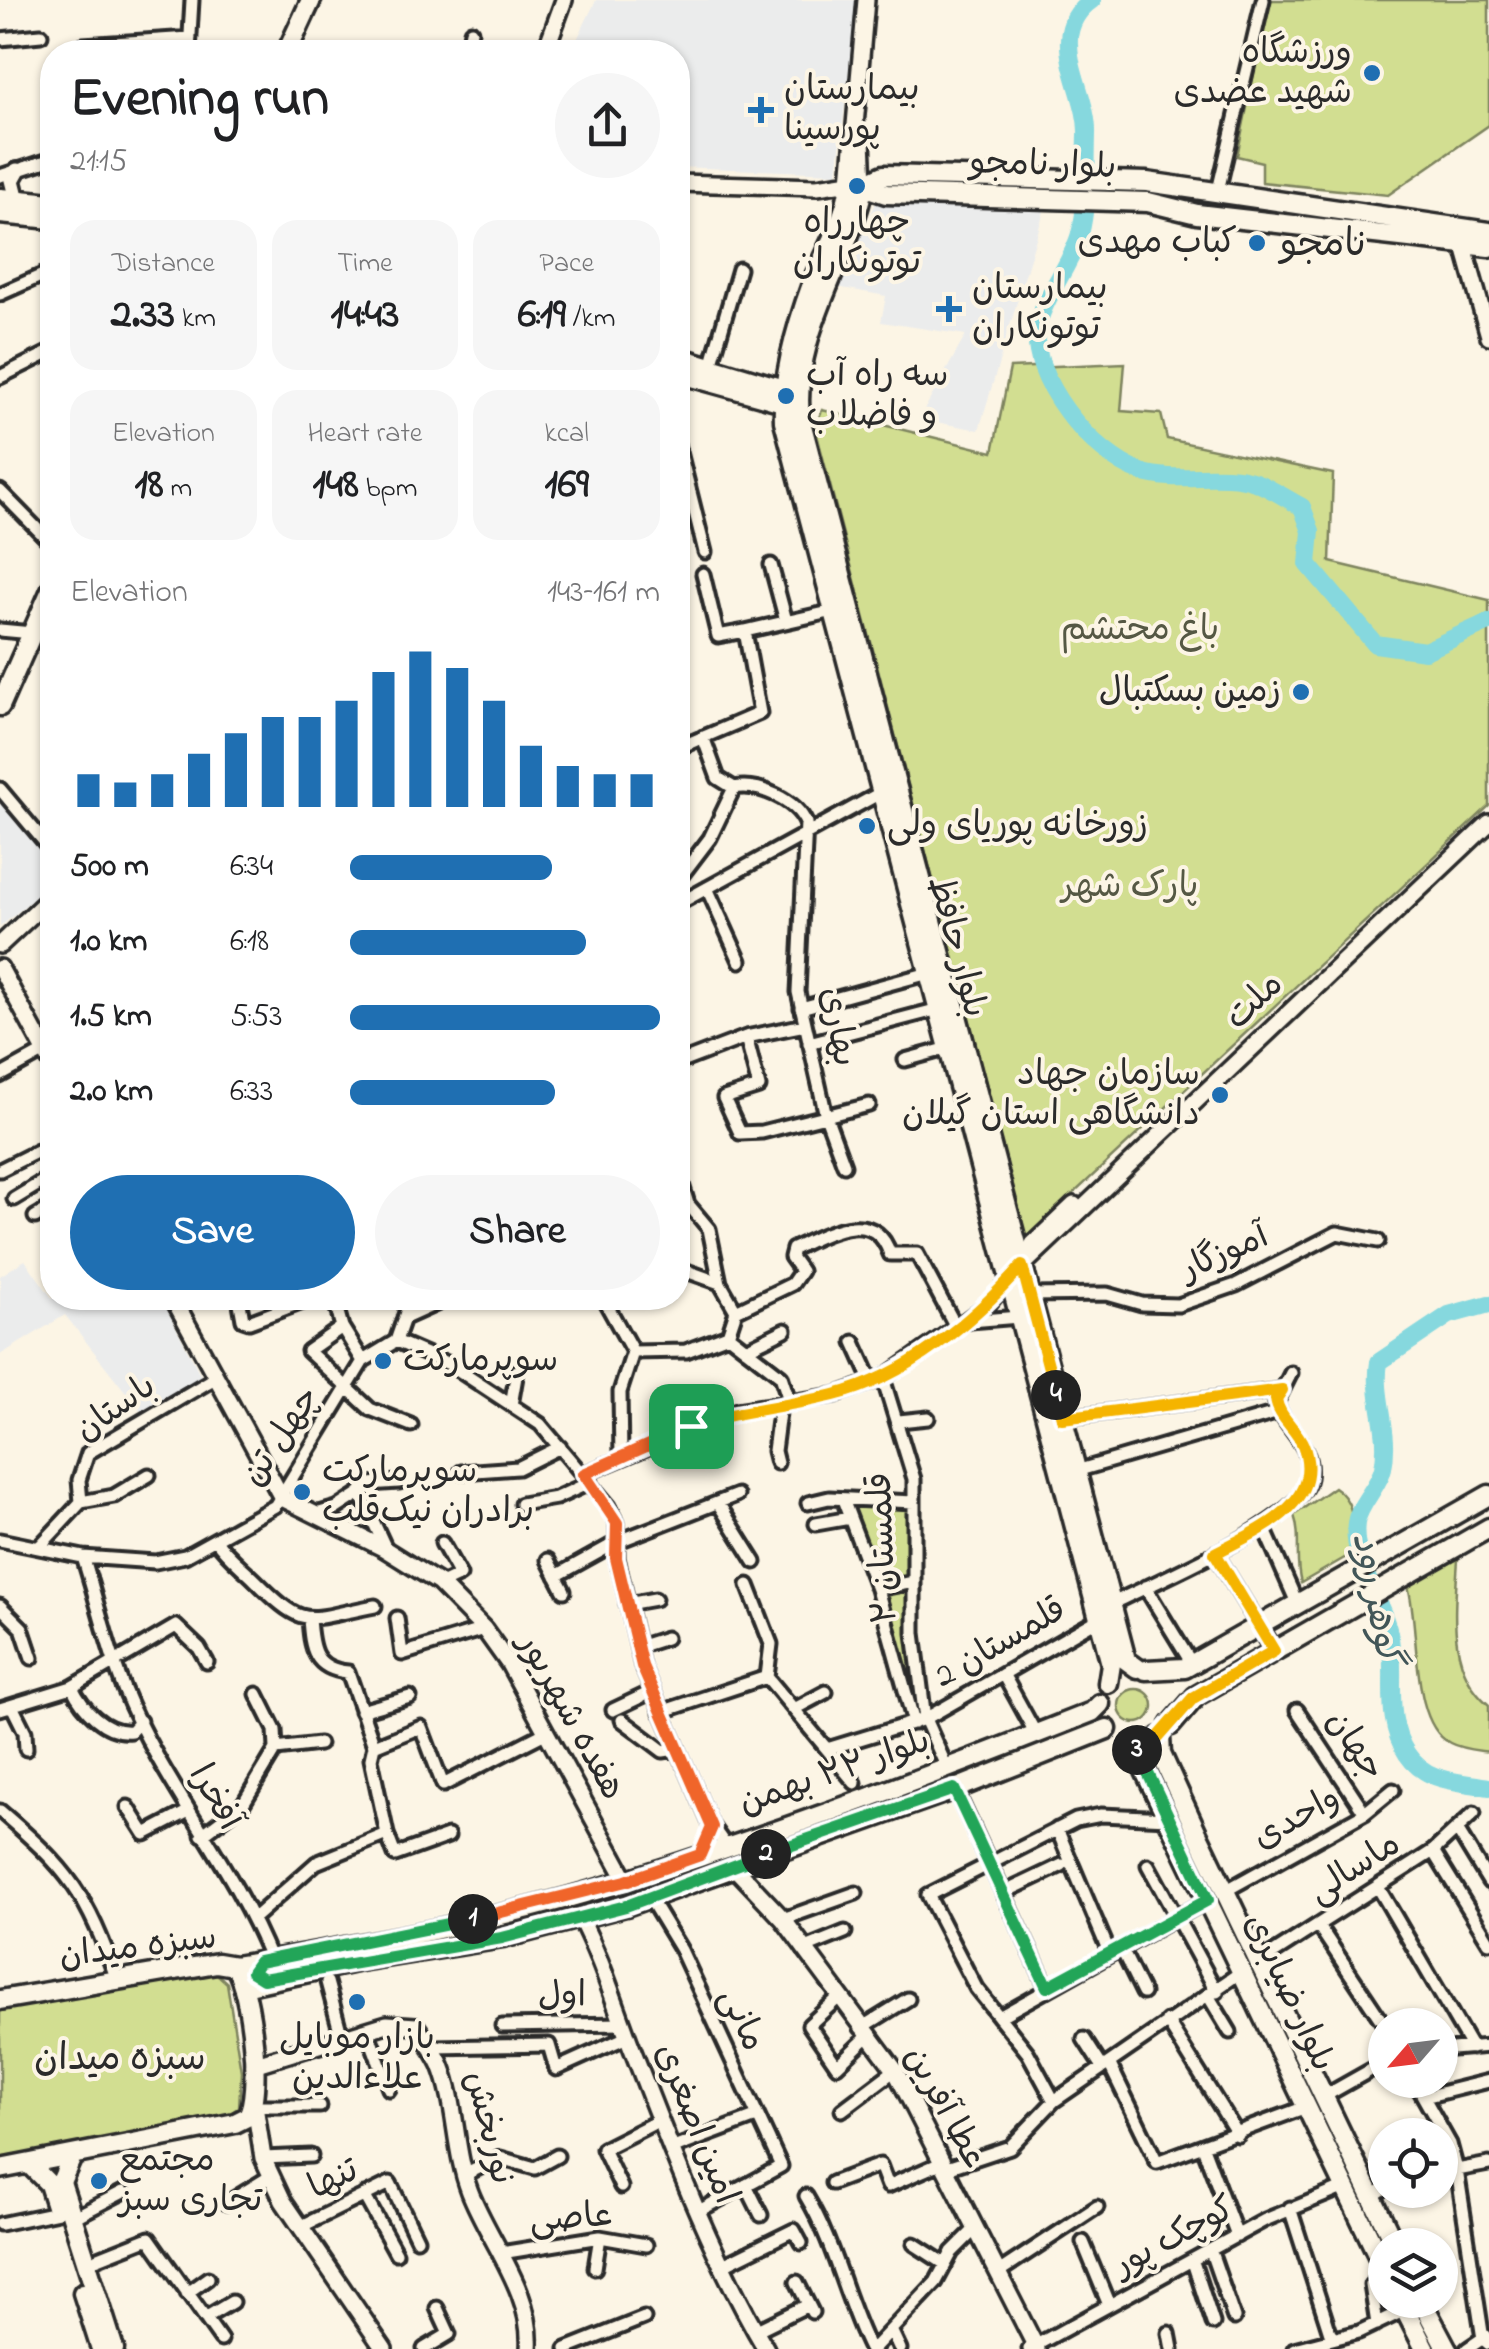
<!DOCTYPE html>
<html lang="en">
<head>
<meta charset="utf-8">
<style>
  body { margin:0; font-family:"Indie Flower","Playpen Sans Arabic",sans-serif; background:#f6f6f6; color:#202124; height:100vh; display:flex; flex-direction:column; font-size:38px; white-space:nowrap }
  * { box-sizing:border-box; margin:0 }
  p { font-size:32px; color:#757577 }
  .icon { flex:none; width:55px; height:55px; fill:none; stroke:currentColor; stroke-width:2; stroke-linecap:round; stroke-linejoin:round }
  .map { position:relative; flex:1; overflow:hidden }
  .details { position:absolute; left:40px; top:40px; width:650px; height:1270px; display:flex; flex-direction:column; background:#fff; border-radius:40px; box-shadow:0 2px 8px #0004 }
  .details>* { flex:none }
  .needle { width:65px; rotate:242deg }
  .tools { position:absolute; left:1368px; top:2008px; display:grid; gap:20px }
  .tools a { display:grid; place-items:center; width:90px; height:90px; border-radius:50%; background:#fff; box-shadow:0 2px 8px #0004; font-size:50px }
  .pin { position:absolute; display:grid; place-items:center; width:85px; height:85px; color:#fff; margin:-42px; border-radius:20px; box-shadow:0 5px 15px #0006 }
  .km { position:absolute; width:50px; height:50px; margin:-25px; border-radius:50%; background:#222; color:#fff; font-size:28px; line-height:50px; text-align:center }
  .round { display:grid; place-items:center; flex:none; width:105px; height:105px; border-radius:52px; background:#f6f6f6 }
  .overview { display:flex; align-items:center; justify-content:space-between; height:170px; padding:0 30px }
  h1 { font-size:55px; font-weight:800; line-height:75px }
  .metrics { display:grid; grid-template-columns:repeat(3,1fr); gap:15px; height:170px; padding:10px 30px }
  .metrics div { display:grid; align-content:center; border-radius:25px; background:#f6f6f6; text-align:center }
  .metrics b { font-size:42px; font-weight:800 }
  .metrics small { font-size:28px; font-weight:400 }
  .metrics p { font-size:28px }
  .chart { height:280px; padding:20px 30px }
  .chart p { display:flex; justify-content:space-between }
  .chart svg { width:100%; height:180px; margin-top:10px; stroke:#1f6fb2; stroke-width:6 }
  .primary-button { display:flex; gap:20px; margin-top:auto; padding:20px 30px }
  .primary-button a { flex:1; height:115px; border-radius:60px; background:#1f6fb2; color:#fff; font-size:40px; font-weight:800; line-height:115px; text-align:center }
  .primary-button a+a { background:#f6f6f6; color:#202124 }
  ul { padding:0 30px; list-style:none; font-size:32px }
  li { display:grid; grid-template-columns:160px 120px 1fr; align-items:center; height:75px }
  li i { height:25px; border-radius:12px; background:#1f6fb2 }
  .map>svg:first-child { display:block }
  .built { fill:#ebecec }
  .green { fill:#d2de91; stroke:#7e845e; stroke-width:2.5 }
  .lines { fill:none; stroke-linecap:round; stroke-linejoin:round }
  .river { stroke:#86d8de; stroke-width:18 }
  .street-casing { stroke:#2b2b2b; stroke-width:19 }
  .secondary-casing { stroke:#2b2b2b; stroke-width:22 }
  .primary-casing { stroke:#2b2b2b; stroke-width:25 }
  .street { stroke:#fcf5e5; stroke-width:11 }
  .secondary { stroke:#fcf5e5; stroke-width:15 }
  .primary { stroke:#fcf5e5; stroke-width:18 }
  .split-1-casing { stroke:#fff; stroke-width:20 }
  .split-2-casing { stroke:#fff; stroke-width:20 }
  .split-3-casing { stroke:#fff; stroke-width:20 }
  .split-4-casing { stroke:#fff; stroke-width:20 }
  .split-5-casing { stroke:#fff; stroke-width:20 }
  .split-1 { stroke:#f0652b; stroke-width:12 }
  .split-2 { stroke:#22a559; stroke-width:12 }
  .split-3 { stroke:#22a559; stroke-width:12 }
  .split-4 { stroke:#f5b400; stroke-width:12 }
  .split-5 { stroke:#f5b400; stroke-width:12 }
  .poi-dot { fill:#1f6fb2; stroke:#fcf5e5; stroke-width:4 }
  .labels { text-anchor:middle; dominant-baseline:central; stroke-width:8; stroke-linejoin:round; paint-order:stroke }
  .poi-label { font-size:35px; fill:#2b2b2b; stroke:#fcf5e5; text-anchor:start }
  .street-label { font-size:35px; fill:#2b2b2b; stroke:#fcf5e5 }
  .park-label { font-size:35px; fill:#555844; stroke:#fcf5e5 }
  .neighbourhood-label { font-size:38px; fill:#2b2b2b; stroke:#fcf5e5 }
  .water-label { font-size:38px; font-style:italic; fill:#425658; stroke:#fcf5e5 }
</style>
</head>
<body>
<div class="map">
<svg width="1489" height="2349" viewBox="0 0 1489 2349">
  <rect width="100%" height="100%" fill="#fcf5e5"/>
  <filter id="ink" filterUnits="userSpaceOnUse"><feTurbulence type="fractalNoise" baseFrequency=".01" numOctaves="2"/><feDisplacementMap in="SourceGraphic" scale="20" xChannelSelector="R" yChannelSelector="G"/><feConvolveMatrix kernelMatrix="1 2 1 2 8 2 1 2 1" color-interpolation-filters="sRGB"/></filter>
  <g filter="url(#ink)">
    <path class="built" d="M596,0h261l-20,173 -159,-6v-115h-107z
      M877,201l168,7 -66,222 -60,-11 47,-84 -85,-13 5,-26 -49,-9z
      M0,793l52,61v29l-52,44z
      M25,1260l27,38h109l42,82 -60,34 -78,-99 -65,40v-79z"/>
    <path class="green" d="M1269,0h220v125l-101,70 -126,-13v-20l-25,-6z
      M1125,363l-4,48 40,3 6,25 166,35 -3,88 159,38v206l-463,432 -211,-811 7,-17 171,42 17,-84z
      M1334,1487c25,17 19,43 14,69l-47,27c-7,-23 1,-46 -7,-68z
      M847,1503l64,4 8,199h-4l-32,-110z
      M1458,1559c-3,51 -12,110 31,146v47c-13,-2 -28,-3 -39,-9 -40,-20 -30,-114 -42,-157z
      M1119 1706a17 17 0 1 1 34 0a17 17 0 1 1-34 0Z
      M205,1974h12l10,9 14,88 -2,36 -14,10 -225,41v-150z"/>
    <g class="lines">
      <path class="river" d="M1092,0c-50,35 -3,90 -5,135 -1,30 1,70 -7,99 -9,31 -34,59 -42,90 -12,54 56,132 103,148 36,12 79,-2 114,10 16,6 32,17 47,25l9,24 -3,33 67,80 50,7 64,-29
        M1489,1304l-40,11 -70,47c-6,37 12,68 4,106 -4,19 -24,35 -27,55 -5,37 25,75 33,110 9,40 -7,83 18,121 19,29 51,27 82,33"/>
      <defs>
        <path id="street" d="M0,39l41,-4
          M83,45l107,-7
          M189,52l3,-52
          M467,52l4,-21
          M0,176l52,-17
          M1217,195l46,-195
          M0,294l52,-23
          M711,366l28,-97
          M0,377l52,-26
          M678,444l27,108
          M0,491l52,53
          M771,565l15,56
          M703,574l15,62 27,-5
          M0,630l32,3
          M678,748l82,-35 -15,-82 89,-20
          M734,788c25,-5 62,12 72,35l-8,169 28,124 18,49
          M0,789l52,62
          M678,880l32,-42 24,-50 -16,-10 -15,-41
          M707,888l33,73
          M678,904l204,-112
          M801,1008l128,-35
          M746,1037l59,-12
          M809,1043l130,-34
          M905,1060l44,-12
          M678,1063l68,-26 13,50 -35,11 16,35 22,-1 107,-27
          M0,1076l45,-25
          M0,1170l52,-26
          M678,1171l10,33 21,25 11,54 16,28 -8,24 53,41 9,27
          M14,1199l38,-23
          M35,1217l17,-10
          M678,1268l42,15
          M1030,1295l77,-1 35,10 36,1 58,-20 101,-52 41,8
          M239,1298l4,22 6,2 64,-24
          M334,1298l8,29 21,34
          M603,1298l30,54 -13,40 1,66
          M736,1311l56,-27 9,-13 -10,-14 2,-8c34,-16 81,-43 97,5h27l39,73
          M407,1317l42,-19
          M970,1321l49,-4
          M342,1327l-34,24 62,58 41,16
          M396,1341l53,23 91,60 69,82 8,17v35l25,108 69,159 15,21
          M396,1341l15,-43
          M854,1342l18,40
          M746,1349l39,-19
          M633,1352l53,-1 42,-16
          M883,1378l31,101v154l11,86 22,49
          M511,1405l6,-34
          M1062,1418l219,-28
          M899,1421l29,-3
          M777,1463l-3,-12 6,-46
          M1076,1471l203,-59
          M461,1472l57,-4 42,-21
          M584,1474l153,-64 98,-15 48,-17 108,-76 19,-23
          M360,1493l8,-9 31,-2
          M81,1502l33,-6 35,-21
          M844,1502l33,87 37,134
          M718,1503l37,59
          M808,1503l21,-5 85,4
          M521,1504l35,-6 35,-16
          M316,1514l21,-6 23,-15 27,58
          M816,1524l34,-6
          M1264,1528l30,68
          M0,1540l83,17 72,5 30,-6 90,-50 88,-145 33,-20
          M216,1540c11,16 25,26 39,40 52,52 50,39 120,26
          M39,1547l42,-45 -2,-22 9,-27 127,-75
          M1215,1553l44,73
          M83,1557c14,43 24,90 41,132 39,96 109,175 147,271
          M548,1560l16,31
          M556,1576l63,-35 118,-46
          M441,1584l19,-9 -18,-32
          M748,1585l23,59 -4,33
          M1145,1587l47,77
          M877,1589l37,-7
          M627,1604l28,-5
          M1111,1604c39,-20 192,-83 198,-126 5,-34 -25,-49 -33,-75l15,-30
          M0,1606l22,22 10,30
          M397,1618l5,36 82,-25
          M638,1647l28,-9
          M1003,1674l33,60
          M767,1677l88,106
          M72,1687c10,21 33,47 59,44l9,-10
          M257,1694l18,36 1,19
          M12,1706l13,26 1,17
          M796,1708l30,-16
          M0,1709l72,-22 104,-61 23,22 8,14
          M613,1710l40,-19
          M1297,1710l68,103
          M361,1711l49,-14
          M661,1712l106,-35
          M622,1720l41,31 13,-2
          M374,1746l47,-19 22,58 102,-52
          M827,1749l98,-30 174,-100
          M955,1789l92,198
          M128,1807l17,27 44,-23
          M0,1811c70,60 86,82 117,169
          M1057,1829l53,125
          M1458,1831l31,51
          M387,1834l8,21 53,-19
          M202,1835l41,-31 33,-55 43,-5
          M1433,1851l56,91
          M1148,1865l69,127
          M1378,1887l94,161
          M1225,1891l140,-78 28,-23
          M1003,1893l59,-28
          M649,1897l32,53 100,216 -84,46
          M254,1918l62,-55 71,-29 -16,-75 3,-13 -26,-74c-34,-3 -37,-23 -39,-54
          M783,1919l73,-26
          M1318,1925l67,101
          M1121,1948l22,45
          M803,1949l42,-17
          M1258,1963l175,-112 41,-38
          M327,1982l15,56
          M1209,1997l21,35
          M838,1998l-29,27 28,41 30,-29
          M999,2017l209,-117
          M1167,2021l71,114
          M502,2026l121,-2
          M861,2028l47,-29
          M367,2030l22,59
          M1084,2039l18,28
          M431,2047l118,-2 7,24 71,-32
          M1440,2050l49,-4
          M1109,2063l48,99 149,-55
          M1414,2080l36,64 7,26 26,169 6,5
          M1323,2097l62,-35
          M1424,2097l65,-16
          M1054,2101l-26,-48 -52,-65 -48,-93 148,-75 25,-5 68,3
          M255,2106h65
          M842,2110l53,-40
          M1203,2147l34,89
          M671,2149l85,-32
          M263,2158l48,-2
          M944,2169l66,-22 44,-46 187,-129
          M1457,2170l32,-6
          M464,2175l36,-17 35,10 22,-12
          M832,2183l48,-18 8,21 53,-23
          M746,2185l15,30
          M621,2187l-18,-38 57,-29
          M364,2195l32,58
          M806,2196c29,48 39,103 64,153
          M1371,2197l14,-9
          M227,2203l44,-27
          M1290,2208l42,131
          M71,2219l52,-27
          M0,2224l58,-12
          M300,2227l90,-44 27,56
          M1083,2242l26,63
          M914,2244l31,20
          M1211,2252l23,66
          M501,2253l99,-16 46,8
          M1193,2262l20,61
          M86,2263l63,-25 72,102
          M723,2265l71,-35 7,13
          M595,2268l5,-31
          M997,2273l100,-66
          M797,2282l15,30
          M1371,2285l6,39
          M187,2293l21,-15
          M205,2318l27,-16
          M755,2331l53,-26
          M892,2332l8,17
          M1169,2333l3,16
          M424,2349l25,-15 -12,-26
          M566,2349l78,-31
          M873,2349l63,-67 16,-30 23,-23
          M1029,2349l236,-129 80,-33
          M1294,2349l65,-17 46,-22
          M1467,2349l19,-13"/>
        <path id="secondary" d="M545,52l19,-52
          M862,140l2,44
          M678,183l139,4 33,-5 16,-182
          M17,200l-5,-20 5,-9
          M1463,243l26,93
          M0,945l52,-49
          M0,968l52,96
          M1024,1262l9,-18 41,-39
          M1022,1266l467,-443
          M173,1298l109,200 101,50 56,35 45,46 25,35 118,217
          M1259,1626l15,25
          M733,1866l50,53 112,151 142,279
          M580,1918c22,42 34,84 51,128 40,103 79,208 135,303
          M253,2065l134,-41 29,2c8,12 19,25 25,39 16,40 13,86 29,127 20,51 63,100 59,157
          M255,2106l8,52 20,43 101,148"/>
        <path id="primary" d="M287,52l24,-52
          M864,184c-16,79 -73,149 -64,234l326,1242 11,8
          M864,184l20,-9 263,7 342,50
          M0,198l52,5
          M0,214l52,5
          M678,357l112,34
          M678,373l105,29 10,-3
          M0,706l52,-118
          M1146,1670l39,-2 304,-173
          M1108,1683l3,-19 -327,-1243c-2,-45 13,-96 28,-137 13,-35 35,-65 38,-102l36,12 262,8 49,12 292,33
          M1171,1725l25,-29 293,-168
          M1160,1737l1,17 36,79 198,412
          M1132,1744l253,526
          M235,1966c131,-22 266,-45 393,-86 157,-49 312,-108 464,-168l8,-8
          M244,1986l116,-25 143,-23 123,-32 329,-117 152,-60
          M0,2000l217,-37 18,3c16,23 28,129 12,151l-12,6 -235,46
          M72,2157l-11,25 53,167
          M30,2165l19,19 7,22
          M83,2293l18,56
          M1400,2300l25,49
          M1421,2300l26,49"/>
      </defs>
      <use href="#street" class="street-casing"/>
      <use href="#secondary" class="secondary-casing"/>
      <use href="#primary" class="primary-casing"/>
      <use href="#street" class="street"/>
      <use href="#secondary" class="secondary"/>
      <use href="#primary" class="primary"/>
    </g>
  </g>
  <g class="lines" filter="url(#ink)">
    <defs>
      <path id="split-1" d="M473,1919l153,-38 74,-26 12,-28 -70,-161 -26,-108 1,-35 -33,-49 107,-48"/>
      <path id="split-2" d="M473,1919l-214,43 -7,10 11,7 239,-41 124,-32 140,-52"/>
      <path id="split-3" d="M766,1854l188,-65 93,198 161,-87 -71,-150"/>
      <path id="split-4" d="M1056,1395l6,23 220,-28 -6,9c2,18 20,29 27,46 23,59 -46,86 -88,108l59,98 -81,47 -36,41 -25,5 5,6"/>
      <path id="split-5" d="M691,1426c47,-16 95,-19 143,-31 73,-18 139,-74 188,-129l34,129"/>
    </defs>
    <use href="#split-1" class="split-1-casing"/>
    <use href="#split-2" class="split-2-casing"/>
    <use href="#split-3" class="split-3-casing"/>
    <use href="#split-4" class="split-4-casing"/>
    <use href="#split-5" class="split-5-casing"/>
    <use href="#split-1" class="split-1"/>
    <use href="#split-2" class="split-2"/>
    <use href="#split-3" class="split-3"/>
    <use href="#split-4" class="split-4"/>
    <use href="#split-5" class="split-5"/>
  </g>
  <g class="poi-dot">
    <circle cx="1372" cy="73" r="10"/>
    <path d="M756 95h10v10h10v10h-10v10h-10v-10h-10v-10h10z"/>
    <circle cx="857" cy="186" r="10"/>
    <circle cx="1257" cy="243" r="10"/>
    <path d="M944 294h10v10h10v10h-10v10h-10v-10h-10v-10h10z"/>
    <circle cx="786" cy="396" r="10"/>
    <circle cx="1301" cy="692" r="10"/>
    <circle cx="867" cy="826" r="10"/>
    <circle cx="1220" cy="1095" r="10"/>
    <circle cx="383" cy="1361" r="10"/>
    <circle cx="302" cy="1492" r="10"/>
    <circle cx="357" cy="2002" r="10"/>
    <circle cx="99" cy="2181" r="10"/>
  </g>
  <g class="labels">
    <g class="poi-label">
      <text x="1352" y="53" text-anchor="end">ورزشگاه<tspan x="1352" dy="40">شهید عضدی</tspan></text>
      <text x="784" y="90">بیمارستان<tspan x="784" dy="40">پورسینا</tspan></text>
      <text x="857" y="223" text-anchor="middle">چهارراه<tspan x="857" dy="40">توتونکاران</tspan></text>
      <text x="1237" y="243" text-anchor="end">کباب مهدی</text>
      <text x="972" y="289">بیمارستان<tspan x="972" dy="40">توتونکاران</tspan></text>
      <text x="806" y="376">سه راه آب<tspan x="806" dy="40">و فاضلاب</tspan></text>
      <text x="1281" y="692" text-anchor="end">زمین بسکتبال</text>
      <text x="887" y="826">زورخانه پوریای ولی</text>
      <text x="1200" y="1075" text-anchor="end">سازمان جهاد<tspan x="1200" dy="40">دانشگاهی استان گیلان</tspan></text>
      <text x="403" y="1361">سوپرمارکت</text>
      <text x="322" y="1472">سوپرمارکت<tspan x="322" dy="40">برادران نیک‌قلب</tspan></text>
      <text x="357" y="2039" text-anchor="middle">بازار موبایل<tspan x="357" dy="40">علاءالدین</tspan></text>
      <text x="119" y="2161">مجتمع<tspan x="119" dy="40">تجاری سبز</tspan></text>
    </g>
    <g class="street-label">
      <text transform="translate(1043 166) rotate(2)">بلوار نامجو</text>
      <text transform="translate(956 947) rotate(75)">بلوار حافظ</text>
      <text transform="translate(1255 1002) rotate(-44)">ملت</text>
      <text transform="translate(837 1027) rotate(80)">بهاری</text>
      <text transform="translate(1225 1254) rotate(-24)">آموزگار</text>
      <text transform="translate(116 1409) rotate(-35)">باستان</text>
      <text transform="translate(282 1437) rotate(-56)">چهل تن</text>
      <text transform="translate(884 1548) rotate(-92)">قلمستان ۲</text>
      <text transform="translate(1001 1644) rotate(-30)">قلمستان 2</text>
      <text transform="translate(570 1717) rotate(61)">هفده شهریور</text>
      <text transform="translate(1354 1746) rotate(56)">جهان</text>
      <text transform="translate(835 1773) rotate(-19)">بلوار ۲۲ بهمن</text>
      <text transform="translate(214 1798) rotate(60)">آفخرا</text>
      <text transform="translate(1297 1819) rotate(-29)">واحدی</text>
      <text transform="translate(1355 1869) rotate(-33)">ماسالی</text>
      <text transform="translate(138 1948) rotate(-7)">سبزه میدان</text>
      <text transform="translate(1288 1993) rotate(65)">بلوار ضیابری</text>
      <text transform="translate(562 1997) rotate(-1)">اول</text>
      <text transform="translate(741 2020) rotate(65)">مانی</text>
      <text transform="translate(944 2108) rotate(61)">عطا آفرین</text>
      <text transform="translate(695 2124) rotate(68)">امین اصغری</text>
      <text transform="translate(488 2128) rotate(76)">نوربخش</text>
      <text transform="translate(334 2180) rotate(-26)">تنها</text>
      <text transform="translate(571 2219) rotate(-4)">عاصی</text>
      <text transform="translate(1175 2238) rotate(-28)">کوچک پور</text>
    </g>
    <g class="park-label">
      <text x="1140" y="630">باغ محتشم</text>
      <text x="1130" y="887">پارک شهر</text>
    </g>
    <g class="neighbourhood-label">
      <text x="1323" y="246">نامجو</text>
      <text x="120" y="2060">سبزه میدان</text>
    </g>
    <g class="water-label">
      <text transform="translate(1375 1598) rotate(79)">گوهر رود</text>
    </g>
  </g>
</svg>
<div class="tools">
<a><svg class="needle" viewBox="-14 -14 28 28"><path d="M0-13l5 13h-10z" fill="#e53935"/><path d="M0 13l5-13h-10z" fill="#757577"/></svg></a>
<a><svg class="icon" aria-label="locate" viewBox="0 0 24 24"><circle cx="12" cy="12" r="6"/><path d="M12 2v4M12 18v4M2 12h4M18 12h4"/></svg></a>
<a><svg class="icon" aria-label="layers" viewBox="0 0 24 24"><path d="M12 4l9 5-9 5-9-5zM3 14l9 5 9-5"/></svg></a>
</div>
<div class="pin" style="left:691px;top:1426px;background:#1e9e55"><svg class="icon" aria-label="arrive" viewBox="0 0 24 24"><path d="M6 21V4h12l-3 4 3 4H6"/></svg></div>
<b class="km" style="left:473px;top:1919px">1</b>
<b class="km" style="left:766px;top:1854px">2</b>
<b class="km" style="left:1137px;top:1750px">3</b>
<b class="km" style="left:1056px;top:1395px">4</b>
<section class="details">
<div class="overview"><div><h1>Evening run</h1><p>21:15</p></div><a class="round"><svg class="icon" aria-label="share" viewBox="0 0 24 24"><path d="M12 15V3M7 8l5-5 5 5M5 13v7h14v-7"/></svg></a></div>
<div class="metrics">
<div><p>Distance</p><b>2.33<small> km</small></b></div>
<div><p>Time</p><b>14:43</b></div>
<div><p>Pace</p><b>6:19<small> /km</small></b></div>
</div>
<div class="metrics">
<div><p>Elevation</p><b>18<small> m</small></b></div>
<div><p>Heart rate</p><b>148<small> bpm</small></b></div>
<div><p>kcal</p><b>169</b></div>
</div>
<div class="chart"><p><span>Elevation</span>143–161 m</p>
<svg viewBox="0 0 160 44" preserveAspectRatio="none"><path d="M5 44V36M15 44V38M25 44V36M35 44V31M45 44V26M55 44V22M65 44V22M75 44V18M85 44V11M95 44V6M105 44V10M115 44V18M125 44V29M135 44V34M145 44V36M155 44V36"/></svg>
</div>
<ul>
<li><b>500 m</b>6:34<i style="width:65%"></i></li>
<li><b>1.0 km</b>6:18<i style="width:76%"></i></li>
<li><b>1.5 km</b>5:53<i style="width:100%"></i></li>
<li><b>2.0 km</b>6:33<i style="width:66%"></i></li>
</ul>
<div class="primary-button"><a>Save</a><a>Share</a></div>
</section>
</div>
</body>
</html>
